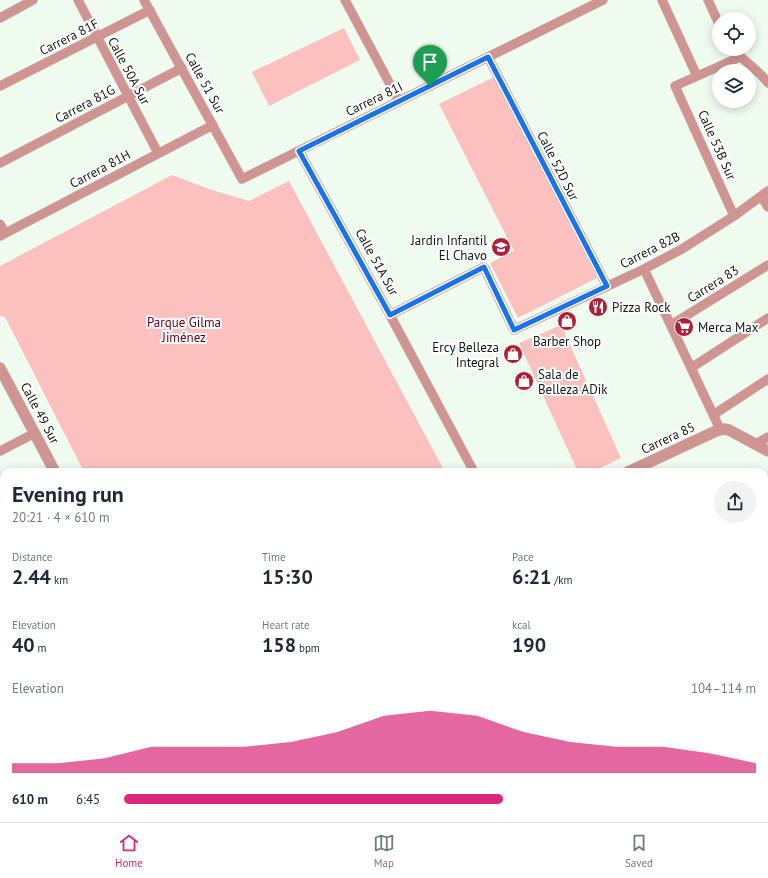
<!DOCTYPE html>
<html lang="en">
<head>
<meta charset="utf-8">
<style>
  body { margin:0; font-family:"PT Sans",sans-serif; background:#f2f2f3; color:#1f2937; height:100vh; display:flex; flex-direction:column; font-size:15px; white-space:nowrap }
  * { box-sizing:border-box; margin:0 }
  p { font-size:13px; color:#747a83 }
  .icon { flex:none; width:22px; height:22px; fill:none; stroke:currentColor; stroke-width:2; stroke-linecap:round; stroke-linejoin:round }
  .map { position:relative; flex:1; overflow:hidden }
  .side { position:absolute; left:0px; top:468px; width:768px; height:354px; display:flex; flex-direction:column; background:#fff; border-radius:12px 12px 0 0; box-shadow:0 2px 10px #0003 }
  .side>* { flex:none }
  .buttons { position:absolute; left:712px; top:12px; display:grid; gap:8px }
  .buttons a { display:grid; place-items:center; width:44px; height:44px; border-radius:50%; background:#fff; box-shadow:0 2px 10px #0003; font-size:20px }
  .pin { position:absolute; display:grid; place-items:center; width:34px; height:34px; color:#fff; margin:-41px -17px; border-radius:50% 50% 50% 0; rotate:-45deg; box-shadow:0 0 4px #0007 }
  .pin .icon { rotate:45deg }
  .round { display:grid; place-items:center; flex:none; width:42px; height:42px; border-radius:21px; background:#f2f2f3 }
  .overview { display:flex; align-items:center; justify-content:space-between; height:68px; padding:0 12px }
  h1 { font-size:22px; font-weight:700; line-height:30px }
  .metrics { display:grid; grid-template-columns:repeat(3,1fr); gap:6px; height:68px; padding:4px 12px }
  .metrics div { display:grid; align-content:center }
  .metrics b { font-size:20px; font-weight:700 }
  .metrics small { font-size:11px; font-weight:400 }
  .metrics p { font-size:11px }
  .chart { height:112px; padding:8px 12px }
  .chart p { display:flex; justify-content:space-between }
  .chart svg { width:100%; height:72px; margin-top:4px; fill:#db2777; opacity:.7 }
  ul { padding:0 12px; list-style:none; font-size:13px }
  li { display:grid; grid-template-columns:64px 48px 1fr; align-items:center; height:30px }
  li i { height:10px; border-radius:5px; background:#db2777 }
  .menu { display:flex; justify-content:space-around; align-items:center; height:56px; border-top:1px solid #e0e1e3; background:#fff; font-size:11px; color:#747a83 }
  .menu a { display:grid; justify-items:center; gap:2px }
  .menu .current { color:#db2777 }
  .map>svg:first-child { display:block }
  .green { fill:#fcc0bf }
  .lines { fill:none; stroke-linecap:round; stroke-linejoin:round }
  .minor-casing { stroke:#cdd7cc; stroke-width:10 }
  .tertiary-casing { stroke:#cdd7cc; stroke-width:12 }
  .primary-casing { stroke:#cdd7cc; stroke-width:12 }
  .minor { stroke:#d09493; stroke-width:9 }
  .tertiary { stroke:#d09493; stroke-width:11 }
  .primary { stroke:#a43c42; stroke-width:11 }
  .route-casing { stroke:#fff; stroke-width:8 }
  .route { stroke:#1a73e8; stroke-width:5 }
  .labels { text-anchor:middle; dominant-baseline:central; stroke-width:4; stroke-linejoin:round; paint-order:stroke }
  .street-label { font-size:13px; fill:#131713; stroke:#fff }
  .poi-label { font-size:13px; fill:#131713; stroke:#fff; text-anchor:start }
  .park-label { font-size:13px; fill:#670015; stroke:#fff }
</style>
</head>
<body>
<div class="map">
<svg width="768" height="822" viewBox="0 0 768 822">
  <rect width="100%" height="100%" fill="#f0fbef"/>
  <path class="green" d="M344,28l16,32 -91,46 -17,-34z
    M494,77l103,201 -79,40 -28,-55 24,-12 -75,-147z
    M172,175l37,14 40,12 40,-20 156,291h-361l-79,-155 -5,-1v-50z
    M561,325l60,133 -29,14h-14l-59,-129z
    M451,818h78l-2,4h-74z"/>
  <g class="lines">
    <defs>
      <path id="minor" d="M78,0l80,153
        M144,0l98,179 361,-179
        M345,0l54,101
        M662,0l35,76
        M708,0l11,24
        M0,18l33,-18
        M733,49c11,13 26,21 35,34
        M488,57l119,229
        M0,86l150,-76
        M299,151l91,164 84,157
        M0,163l182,-95
        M761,196l7,11
        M734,216l-59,-130 65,-29
        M0,224l5,9
        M0,236l213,-111
        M644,269l76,160
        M390,315l94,-48 30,63 130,-61 38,-20 52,-33 34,-25
        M671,325l97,-60
        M691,368l77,-50
        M713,415l55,-36
        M756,444l12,-7
        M0,451l35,-18
        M0,518l4,7
        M0,616l4,-2
        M0,653l4,8
        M0,670l4,-2
        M764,775l4,-3
        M0,791l4,7
        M764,817l3,5
        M14,818l2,4
        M86,818l2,4
        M157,818l3,4
        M64,822l7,-4
        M693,822l6,-4"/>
      <path id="tertiary" d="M0,368l55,104
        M628,472l88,-41 8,-2 5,1 39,21
        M206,822l7,-4
        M548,822v-4"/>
      <path id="primary" d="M764,689l4,-3
        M764,735l4,-3
        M567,822l7,-4
        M633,822l6,-4"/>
    </defs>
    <use href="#minor" class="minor-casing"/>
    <use href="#tertiary" class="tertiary-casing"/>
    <use href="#primary" class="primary-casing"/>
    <use href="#minor" class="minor"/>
    <use href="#tertiary" class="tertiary"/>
    <use href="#primary" class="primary"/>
  </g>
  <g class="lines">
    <defs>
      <path id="route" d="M488,57l119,229 -93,44 -30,-63 -94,48 -91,-164z"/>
    </defs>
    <use href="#route" class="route-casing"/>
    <use href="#route" class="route"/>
  </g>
  <defs>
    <symbol id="school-disc" viewBox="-11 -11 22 22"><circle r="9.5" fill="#b01d34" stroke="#fff"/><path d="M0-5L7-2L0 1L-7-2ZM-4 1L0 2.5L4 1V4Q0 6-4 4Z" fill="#fff"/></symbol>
    <symbol id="restaurant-disc" viewBox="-11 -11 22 22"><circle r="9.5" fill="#b01d34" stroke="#fff"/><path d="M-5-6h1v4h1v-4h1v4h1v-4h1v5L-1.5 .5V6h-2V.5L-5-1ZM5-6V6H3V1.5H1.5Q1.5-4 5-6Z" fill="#fff"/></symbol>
    <symbol id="shop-disc" viewBox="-11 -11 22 22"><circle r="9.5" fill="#b01d34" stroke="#fff"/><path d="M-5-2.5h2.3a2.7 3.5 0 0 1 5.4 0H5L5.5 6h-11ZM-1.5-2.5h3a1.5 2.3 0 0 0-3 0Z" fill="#fff"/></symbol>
    <symbol id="supermarket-disc" viewBox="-11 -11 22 22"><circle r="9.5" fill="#b01d34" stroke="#fff"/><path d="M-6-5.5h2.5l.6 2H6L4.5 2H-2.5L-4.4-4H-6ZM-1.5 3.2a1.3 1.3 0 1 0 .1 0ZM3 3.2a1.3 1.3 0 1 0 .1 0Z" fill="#fff"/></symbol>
  </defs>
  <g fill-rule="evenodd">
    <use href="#school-disc" x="490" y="236" width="22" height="22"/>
    <use href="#restaurant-disc" x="587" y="296" width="22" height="22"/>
    <use href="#shop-disc" x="556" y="310" width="22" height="22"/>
    <use href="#supermarket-disc" x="673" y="316" width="22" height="22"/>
    <use href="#shop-disc" x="502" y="343" width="22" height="22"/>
    <use href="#shop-disc" x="513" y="370" width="22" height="22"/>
  </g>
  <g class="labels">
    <g class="street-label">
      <text transform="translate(69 37) rotate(-27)">Carrera 81F</text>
      <text transform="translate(129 71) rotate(62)">Calle 50A Sur</text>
      <text transform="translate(205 83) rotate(61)">Calle 51 Sur</text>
      <text transform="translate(374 99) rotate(-26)">Carrera 81I</text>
      <text transform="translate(85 104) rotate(-28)">Carrera 81G</text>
      <text transform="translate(717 145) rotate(66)">Calle 53B Sur</text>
      <text transform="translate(558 166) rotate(63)">Calle 52D Sur</text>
      <text transform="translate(100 169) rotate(-28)">Carrera 81H</text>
      <text transform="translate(650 250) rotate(-27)">Carrera 82B</text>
      <text transform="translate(377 262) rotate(61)">Calle 51A Sur</text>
      <text transform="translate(713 284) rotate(-32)">Carrera 83</text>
      <text transform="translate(40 413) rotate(62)">Calle 49 Sur</text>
      <text transform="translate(668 438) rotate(-25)">Carrera 85</text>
    </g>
    <g class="poi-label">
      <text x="487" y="240" text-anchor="end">Jardin Infantil<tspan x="487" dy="15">El Chavo</tspan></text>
      <text x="612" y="307">Pizza Rock</text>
      <text x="698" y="327">Merca Max</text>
      <text x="567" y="341" text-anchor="middle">Barber Shop</text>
      <text x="499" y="347" text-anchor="end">Ercy Belleza<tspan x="499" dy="15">Integral</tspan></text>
      <text x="538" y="374">Sala de<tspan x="538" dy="15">Belleza ADik</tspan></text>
    </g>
    <g class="park-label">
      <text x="184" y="322">Parque Gilma<tspan x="184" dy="15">Jiménez</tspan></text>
    </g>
  </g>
</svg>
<div class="buttons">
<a><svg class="icon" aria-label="locate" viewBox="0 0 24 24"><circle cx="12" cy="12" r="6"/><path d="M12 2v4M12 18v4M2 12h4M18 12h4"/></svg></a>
<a><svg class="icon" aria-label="layers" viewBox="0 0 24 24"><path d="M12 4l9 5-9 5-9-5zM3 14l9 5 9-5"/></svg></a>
</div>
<div class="pin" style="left:430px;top:86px;background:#1e9e55"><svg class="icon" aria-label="arrive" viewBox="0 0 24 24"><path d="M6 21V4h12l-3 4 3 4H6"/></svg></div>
<section class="side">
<div class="overview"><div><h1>Evening run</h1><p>20:21 · 4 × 610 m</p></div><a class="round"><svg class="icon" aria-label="share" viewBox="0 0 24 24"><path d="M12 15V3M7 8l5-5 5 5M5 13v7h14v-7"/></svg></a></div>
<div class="metrics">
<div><p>Distance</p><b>2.44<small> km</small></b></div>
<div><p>Time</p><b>15:30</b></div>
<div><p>Pace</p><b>6:21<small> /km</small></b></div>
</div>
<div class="metrics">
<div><p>Elevation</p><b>40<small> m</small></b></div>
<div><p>Heart rate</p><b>158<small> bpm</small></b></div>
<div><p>kcal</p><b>190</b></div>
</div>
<div class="chart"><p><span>Elevation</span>104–114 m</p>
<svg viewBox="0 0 160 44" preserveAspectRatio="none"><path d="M0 44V38L10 38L20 35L30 28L40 28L50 28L60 25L70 19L80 9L90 6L100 9L110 19L120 25L130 28L140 28L150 32L160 38V44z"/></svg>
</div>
<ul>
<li><b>610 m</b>6:45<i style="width:60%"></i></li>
</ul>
</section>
</div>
<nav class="menu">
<a class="current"><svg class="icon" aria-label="home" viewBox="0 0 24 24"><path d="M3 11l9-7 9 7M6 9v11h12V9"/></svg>Home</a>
<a><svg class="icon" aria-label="map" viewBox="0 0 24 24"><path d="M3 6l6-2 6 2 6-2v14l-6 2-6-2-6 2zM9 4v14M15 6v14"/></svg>Map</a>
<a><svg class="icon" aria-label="saved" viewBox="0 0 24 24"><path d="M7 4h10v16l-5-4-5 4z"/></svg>Saved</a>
</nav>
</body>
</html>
